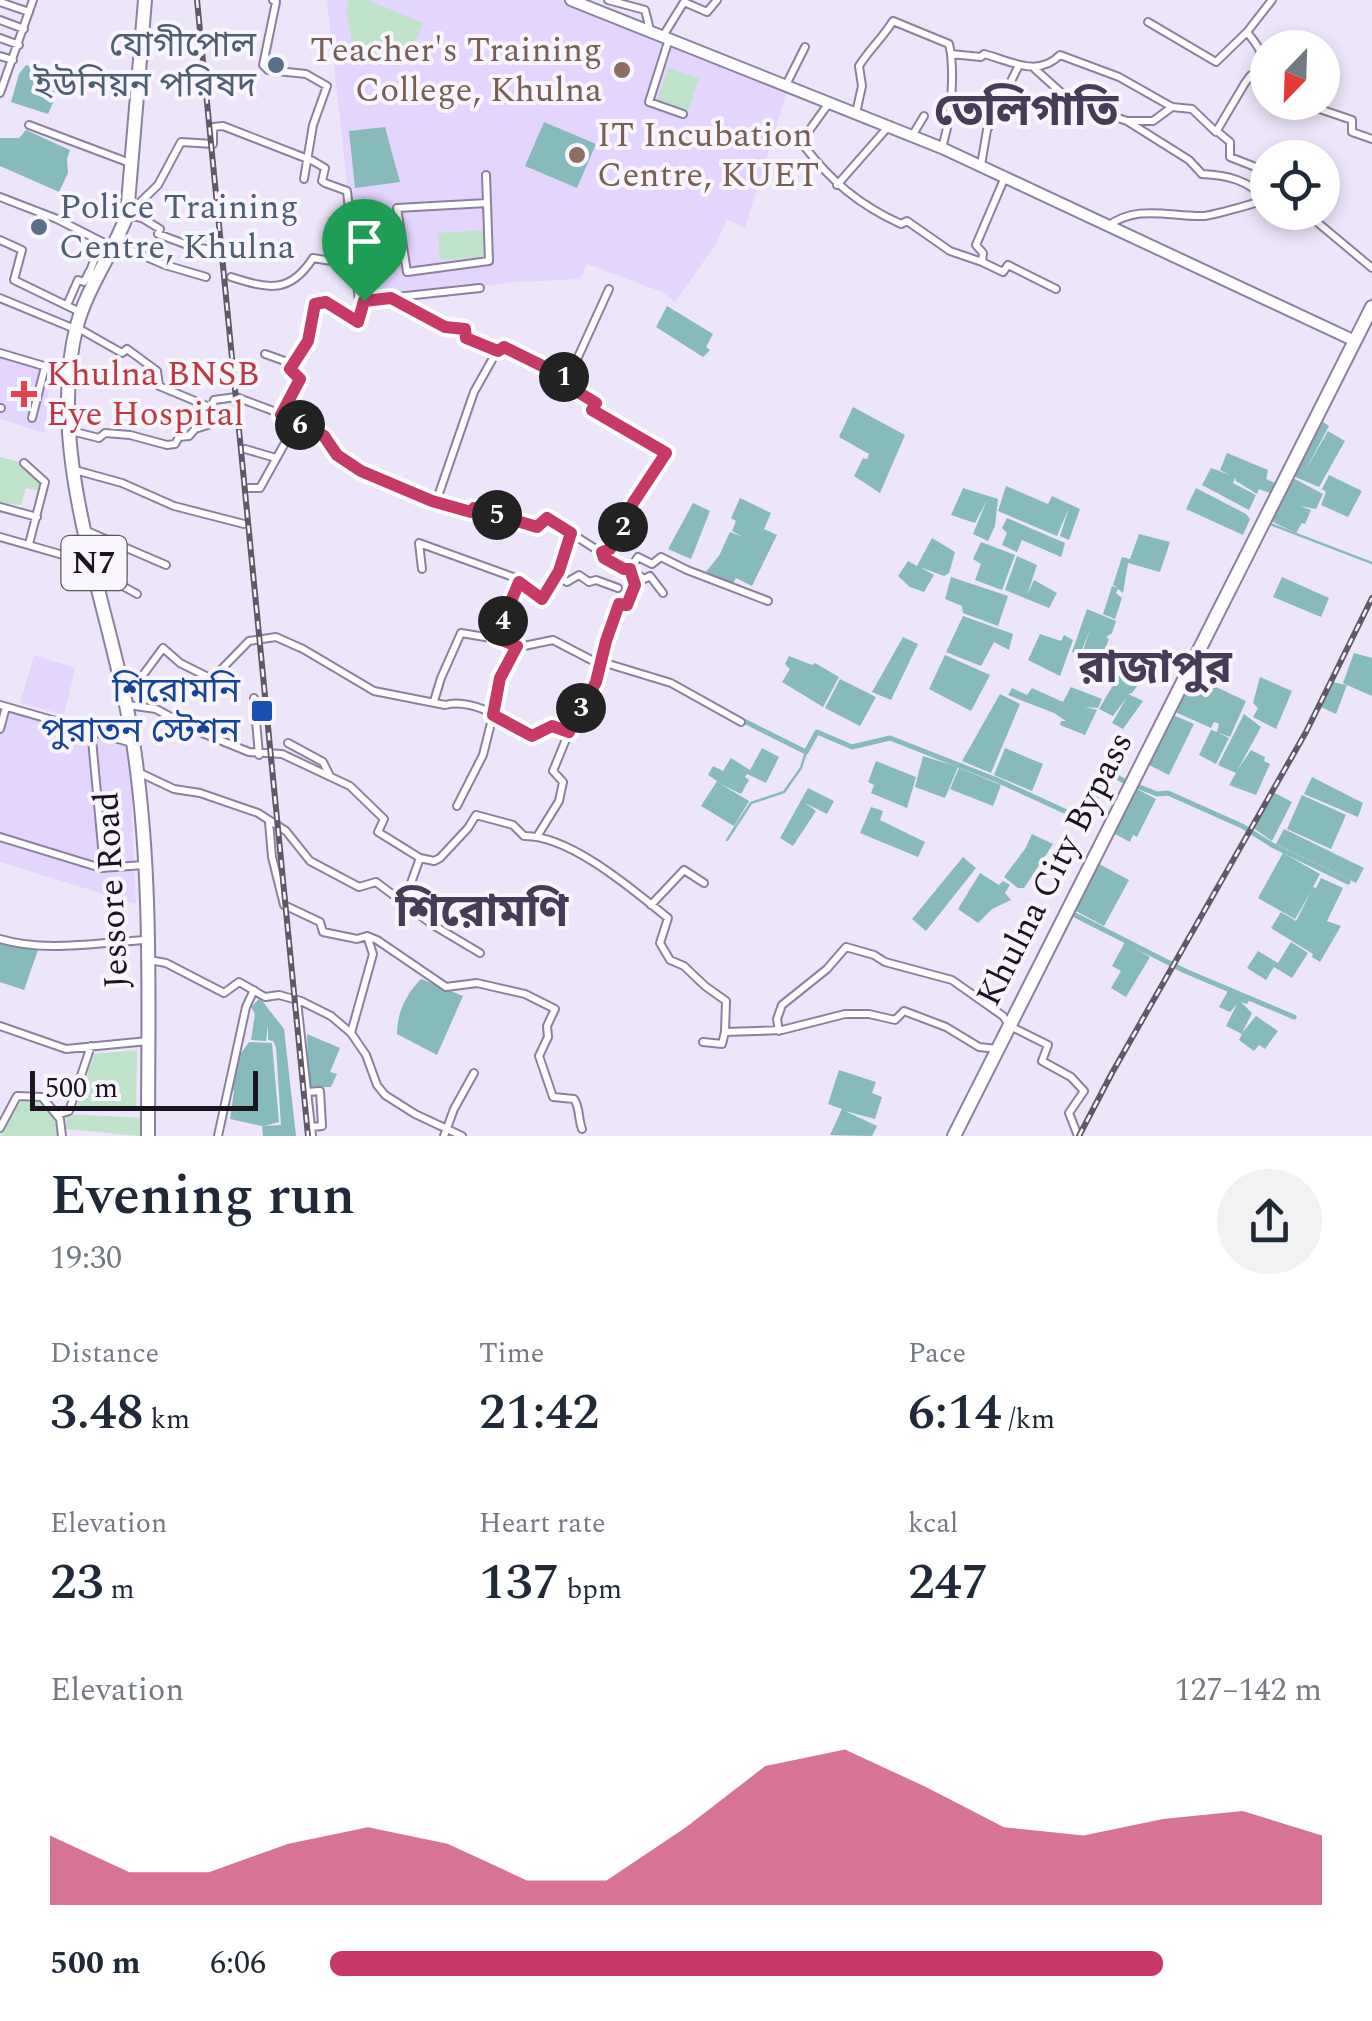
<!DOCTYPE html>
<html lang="en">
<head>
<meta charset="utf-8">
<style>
  body { margin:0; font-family:Spectral,"Noto Sans Bengali",serif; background:#f2f2f3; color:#1f2937; height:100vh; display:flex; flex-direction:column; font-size:38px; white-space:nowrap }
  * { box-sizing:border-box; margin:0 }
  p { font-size:32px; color:#747a83 }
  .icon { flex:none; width:55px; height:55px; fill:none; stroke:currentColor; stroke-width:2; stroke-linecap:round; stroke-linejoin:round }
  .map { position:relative; height:1136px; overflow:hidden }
  .panel { display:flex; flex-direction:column; background:#fff; flex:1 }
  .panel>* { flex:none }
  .needle { width:65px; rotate:203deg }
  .controls { position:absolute; left:1250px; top:30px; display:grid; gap:20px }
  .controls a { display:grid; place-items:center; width:90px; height:90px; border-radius:50%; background:#fff; box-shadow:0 5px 15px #0003; font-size:50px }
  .scale { position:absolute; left:30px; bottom:25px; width:228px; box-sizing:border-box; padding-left:10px; border:5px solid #191420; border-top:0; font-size:28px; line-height:35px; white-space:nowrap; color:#191420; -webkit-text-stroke:8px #f8f5fc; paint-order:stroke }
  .pin { position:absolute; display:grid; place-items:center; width:85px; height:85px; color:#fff; margin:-102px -42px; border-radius:50% 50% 50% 0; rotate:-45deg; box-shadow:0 0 10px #0007 }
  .pin .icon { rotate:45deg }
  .km { position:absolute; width:50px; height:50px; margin:-25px; border-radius:50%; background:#222; color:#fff; font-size:28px; line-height:50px; text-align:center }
  .round { display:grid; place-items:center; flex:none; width:105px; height:105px; border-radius:52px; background:#f2f2f3 }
  .overview { display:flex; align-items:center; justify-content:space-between; height:170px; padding:0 50px }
  h1 { font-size:55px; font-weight:600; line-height:75px }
  .stats { display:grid; grid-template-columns:repeat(3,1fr); gap:15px; height:170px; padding:10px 50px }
  .stats div { display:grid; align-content:center }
  .stats b { font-size:50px; font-weight:600 }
  .stats small { font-size:28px; font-weight:400 }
  .stats p { font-size:28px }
  .chart { height:280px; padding:20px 50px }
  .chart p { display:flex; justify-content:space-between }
  .chart svg { width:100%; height:180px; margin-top:10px; fill:#c73966; opacity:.7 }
  ul { padding:0 50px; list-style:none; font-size:32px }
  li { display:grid; grid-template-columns:160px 120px 1fr; align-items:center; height:75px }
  li i { height:25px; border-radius:12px; background:#c73966 }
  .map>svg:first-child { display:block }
  .built { fill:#e4d5fe }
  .green { fill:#bee2ca }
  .water { fill:#87babb }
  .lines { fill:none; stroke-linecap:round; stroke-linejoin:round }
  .stream { stroke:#87babb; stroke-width:2.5 }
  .canal { stroke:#87babb; stroke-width:5 }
  .minor-casing { stroke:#8c809f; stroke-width:10 }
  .major-casing { stroke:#8c809f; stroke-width:14 }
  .highway-casing { stroke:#8c809f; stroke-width:16 }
  .minor { stroke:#fff; stroke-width:6 }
  .major { stroke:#fff; stroke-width:10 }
  .highway { stroke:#fff; stroke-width:12 }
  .rail-casing { stroke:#5e5867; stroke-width:6 }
  .rail { stroke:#f8f5fc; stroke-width:2.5; stroke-dasharray:8; stroke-linecap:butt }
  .route-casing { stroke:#fff; stroke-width:20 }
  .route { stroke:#c73966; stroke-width:12 }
  .service-dot { fill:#5c6f8a; stroke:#f8f5fc; stroke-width:4 }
  .education-dot { fill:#8d6e63; stroke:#f8f5fc; stroke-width:4 }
  .health-dot { fill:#e0444e; stroke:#f8f5fc; stroke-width:4 }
  .transit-dot { fill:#1a4fb4; stroke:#f8f5fc; stroke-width:4 }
  .labels { text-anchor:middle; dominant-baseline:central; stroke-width:8; stroke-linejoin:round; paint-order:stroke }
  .shield { fill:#f8f5fc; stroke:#5c5862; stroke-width:2.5 }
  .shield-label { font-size:32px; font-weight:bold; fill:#191420 }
  .service-label { font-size:35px; fill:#4e5e75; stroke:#f8f5fc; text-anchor:end }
  .education-label { font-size:35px; fill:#785e54; stroke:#f8f5fc; text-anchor:end }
  .health-label { font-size:35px; fill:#be3a42; stroke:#f8f5fc; text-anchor:start }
  .transit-label { font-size:35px; fill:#164399; stroke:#f8f5fc; text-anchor:end }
  .street-label { font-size:35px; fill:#191420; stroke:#f8f5fc }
  .district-label { font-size:45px; font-weight:bold; fill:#473c57; stroke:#f8f5fc }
</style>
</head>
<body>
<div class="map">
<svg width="1372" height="1136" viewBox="0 0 1372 1136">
  <rect width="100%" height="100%" fill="#ede5fa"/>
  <path class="built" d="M327,0h235l226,88 -43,140 -18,-9 -11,25 -41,58 -13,-10 -75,-28 -7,15 -63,3 -157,19z
    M0,354l50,15 -5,64 -45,-14z
    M34,655l41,13 -11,47 -44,-12z
    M0,705l129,37 7,162 -136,-42z"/>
  <path class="green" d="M349,0h19l55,23 -16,40 -4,-1 -3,5 -47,-19 -7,-37z
    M668,68l31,10 -11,33 -31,-10z
    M485,230l1,27 -46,3 -2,-27z
    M0,457l20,5 23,21 -2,8 -15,-3 -5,17 -21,-2z
    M137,1050l-1,60 -59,-4 17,-52z
    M22,1096l18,2 16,19 4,19h-60z
    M67,1114l74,4 -1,18 -74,-7z"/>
  <path class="water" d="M26,65l32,11 1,13 -11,25 -37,-12 8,-28z
    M544,122l52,22 -19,44 -52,-22z
    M385,127l15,55 -45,6 -6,-57z
    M26,130l44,20 -3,9 1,14 -9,19 -59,-26v-28h19z
    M667,306l46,28 -7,13 4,3 -7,7 -47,-30z
    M853,407l52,28 -25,58 -26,-17 9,-18 4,1 2,-5 -30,-17z
    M1323,422l6,4 -25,47 24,-42 17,10 -26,46 -26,-11z
    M1227,453l41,17 -2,9 9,4 -5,10 -11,-4 -2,5 -21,-13 -1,-4 -2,6 23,12 -7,15 -47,-25 9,-17 19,7 -10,-5z
    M1329,475l33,16 -14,26 -27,-12 5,-13 -4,-3z
    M1293,478l30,16 -7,15 -16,-3 11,4 -6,14 -3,-1 -6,10 -25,-12z
    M1006,486l42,18 4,-8 28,13 -11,31 -9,-4 9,-28 -12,28 -59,-25z
    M963,488l35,11 -3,27 -7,15 -15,-7 14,-34 -12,23 -24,-8z
    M1196,488l50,26 4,5 -7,16 -57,-26z
    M740,498l31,15 -7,16 13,6 -25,51 -16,-8 -5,9 -27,-13 15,-18 11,-24 13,5 -11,-6 4,-10 -5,-3z
    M693,503l17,8 -19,48 -23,-10z
    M1007,518l58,25 -4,14 -39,-17 -5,12 -15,-7 5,-12 -5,-5z
    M1139,534l31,8 -10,30 -32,-9 -5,30 -5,-4 -2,4 6,5 -7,21 -12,-5 9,-28 6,2 -5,-3 9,-28 8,2z
    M932,538l23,14 -6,21 -5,3 -24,-9 14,8 -10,17 -14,-5 -12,-11 10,-15 9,5z
    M981,542l34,13 -13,35 -27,-10 6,-16 -8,-5z
    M1017,556l20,9 -10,30 7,-15 23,13 -8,15 -44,-18z
    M951,577l57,19 -10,30 -35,-13 -1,-7 -17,-7z
    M1282,577l47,21 -8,19 -48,-20z
    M1087,609l29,12 -4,12 -6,4 3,2 -9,22 -18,-7 8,-25 -10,26 -8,-3z
    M963,616l50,18 -4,16 -15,-8 -13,24 -35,-14z
    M1040,634l21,7 3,-6 9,5 -13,36 -32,-16z
    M903,637l15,7 -27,56 -19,-8z
    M1354,653l18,5v38l-25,-11 -11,29 -15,-7 12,-25 13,3 -3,-2z
    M945,655l45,20 -19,36 -42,-22z
    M789,656l23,9 3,-2 24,14 -16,30 -41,-25 8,-13 -5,-5z
    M1121,672l20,9 -9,12 -4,1 15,7 -20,28 -11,-6 15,-26 -14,19 -14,-7z
    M1190,675l56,26 -16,36 -13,-5 12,6 -13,26 -17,-9 12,-25 6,2 2,-8 -5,-2 -3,6 -38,-17z
    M1260,677l32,14 -16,38 -23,-12 5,-9 -5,-5z
    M840,679l36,18 -16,29 -35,-18z
    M1071,687l31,12 -4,9 -13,-1 12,3 -12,25 -25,-10 1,-4h5l-12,-8 -46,-18 4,-7 15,7 5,-7 31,14z
    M1000,694l20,10 -29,69 -29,-12z
    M1171,714l23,10 -25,51 -22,-11z
    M1244,714l17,13 -24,44 14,-21 14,7 -1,4 6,3 -14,31 -27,-10 7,-12 -18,-8z
    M762,748l17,9 -13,26 -19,-9 -2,3 4,3 -8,14 -22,-11 30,18 -15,25 -33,-20 16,-25 -9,-6 5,-9 10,5 8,-13 19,12z
    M1005,748l38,16 -11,27 -38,-16z
    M923,756l35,11 -13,31 -30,-11z
    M876,761l40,16 -9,31 -36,-15 3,-8 -6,-3z
    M959,768l42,17 -8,21 -43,-17z
    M1312,777l51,26 -5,14 -54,-23z
    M808,788l26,13 -7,13 -22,-11 11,8 -23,35 -13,-8z
    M1135,788l21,11 -19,38 -4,-2 -3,7 -19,-10z
    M1273,792l19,10 -20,39 -20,-14z
    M1302,795l44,20 -15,34 -44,-20z
    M871,807l12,4 -3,9 45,22 -7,15 -58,-24z
    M1284,829l80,39 -8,15 -80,-39z
    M1032,834l21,10 -29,44h-6l-14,-11 21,-28z
    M1283,853l37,21 -7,13 3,1 5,-10 22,10 -16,33 14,5 -21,36 -8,-5 1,-3 -42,-26 10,-16 15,9 16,-31 -17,29 -37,-21z
    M963,857l13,11 -50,63 -14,-12z
    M1099,864l30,16 -25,46 -30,-16z
    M980,873l19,12 4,-4 7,4 -5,8 6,7 -19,9 -14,14 -20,-14z
    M1125,942l25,15 -24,40 -15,-9 10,-17 -9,-5z
    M1291,942l17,11 -16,25 -18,-11 -8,13 -19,-12 11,-17 20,12z
    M0,943l38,7 -14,40 -24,-8z
    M421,979l42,17 -26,59 -40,-21c0,-21 9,-40 24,-55z
    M1229,989l21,10 -3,5 -6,-2 11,11 -10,20 14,-17 22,15 -13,18 -6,-4 -5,6 -15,-11 3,-6 -16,-8 11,-22 -7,8 -11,-5z
    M260,998l24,31 12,107h-33l-1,-10 -32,-7 4,-28 -3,-2 8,-33 10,-14 23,1 7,79 -15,4 17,-1 -5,-78 -3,-6 -5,-1v-15l-2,16 -15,-1 4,-26 -4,-7z
    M307,1034l33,14 -10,24 7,2 -6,13h-9l-3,4 -10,-2z
    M839,1070l37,12 -4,11 10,4 -7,22 -30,-8 32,15 -5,10 -42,-1 12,-26 -14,-5z"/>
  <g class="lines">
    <path class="stream" d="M1270,524l102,39
      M727,840l24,-37 33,-11 17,-24 5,-16"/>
    <path class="canal" d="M742,720l64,32 11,-20 35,15 38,-9 107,42 87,40 3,-1 20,-47 19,10
      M1137,786l20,8 11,-1 74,33 30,19 76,37
      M1073,914l112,57 109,46"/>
    <defs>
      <path id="minor" d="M273,0l3,2 -13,63 5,5 38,4 21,12 -14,39 -9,54
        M608,0l37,10 5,20
        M0,2l29,10
        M0,20l24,9
        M1148,22l68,40 31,-30
        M663,36l21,-34 23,10 10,-12
        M0,38l19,7
        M669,39l-20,63 34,12
        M0,56l13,4
        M1035,69l42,38 17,7 10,-1 23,8 62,39 13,14c24,1 48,6 63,26
        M1268,84l-11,-10c9,-21 3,-25 -10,-42l25,-32
        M786,85l19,-38
        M0,93l33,-93
        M1299,102l53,18v12l20,7
        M829,103l-26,36 1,7c27,35 55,59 97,78l6,-3 43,30 32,11
        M856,113l6,-27 -3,-20c10,-16 25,-30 34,-45l56,23 2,10 30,3 3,-3c27,7 53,24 76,1l59,22 53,30 20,2 24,23 29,-49 6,-8 6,-1
        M1128,121h25l19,-14
        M29,125l101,38
        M1218,132l12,10v15l38,15
        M912,136l12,-20
        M942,148c9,-31 12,-62 9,-94
        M981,165l6,-35 32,-65
        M486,175l1,28
        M1005,177l-29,68 7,8 -1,9 21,10 5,-7 48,24
        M837,185l51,-58
        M0,197l57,22 55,28
        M487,203l2,58 -82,11 -10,-64z
        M1305,212l67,56
        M1108,226c29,-22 62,-9 96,-10 9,-1 54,-13 62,-17
        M0,240l22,10 -8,30 66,32
        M116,244l49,21 41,12
        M212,250l-19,-3 -35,-13 2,-5 -18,-11 -15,-3 31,-30 23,-43 32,2v-17l10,-1 90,35 12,7 -3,13 3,2 22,8 12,110 121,-13
        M231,277c38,12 59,17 82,-19l43,7
        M91,285l-1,-14 7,-18 13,-6
        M0,298l75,31
        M391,298l54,29 20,2 1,9 31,13 -23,41 -38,110
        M67,305l11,-25 6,2 5,-10
        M78,328l44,25 5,-4 30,22 2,15 53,22 2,-8 22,-3 40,15 48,24 13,19 24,16 71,30 39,12 3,-6 63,20 10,-9 55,35 2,5 20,11h6c5,15 5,22 -3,36l-8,-1 -13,37 -9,41 -22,35 -22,54 10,11 -4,19 -21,34
        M497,351l7,-4 64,32
        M0,353l71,21
        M265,354l28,10
        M0,408h1
        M281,415l18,-36 -9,-10 17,-28 8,-37 11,-2 33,20 5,-21
        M32,418l13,-51
        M71,431l28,7 6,-5 25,2 37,10 8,-1 4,-7 10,-1 6,-7 13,-4 4,-17
        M245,449l31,9
        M24,463l21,19 -16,62
        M75,470l47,13 52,23 70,18
        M249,488h11l36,-65
        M0,507l37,10
        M87,531l79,34
        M0,537l63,18 30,12
        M602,553l8,-4 23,-46 34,-47 -75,-46 3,-9 -15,-7 -1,-8 -11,-7 41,-90
        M422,569l-3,-26 94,34 29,22 17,-28 12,-38
        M556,575l11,7 12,-7 10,7 7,-2 22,8
        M97,577l13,2 27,15
        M663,593l-13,-17 -6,3 -14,-10 8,-12 14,7 9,-7 26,13 81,31
        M517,647l-20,-8 22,-58
        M602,662l69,21 70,39
        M125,692l18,-17 20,-27 17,15 32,16 37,-38 27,-4 27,12 71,42 71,14c14,-4 36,1 48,10l-10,40 -26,51
        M254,698l5,57
        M434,701l7,-23 20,-45 36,6
        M0,705l132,38
        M128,705l28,4 39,21 54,22 33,2 68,32 34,33 -6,13 42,26 -16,44
        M0,729l6,-22
        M91,729l13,139
        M569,732l-17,-7 -20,10 -39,-20c1,-24 10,-47 21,-67l39,-8 48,25
        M288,743l35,19 7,14
        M138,772l36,17 26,4 58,20 28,18 24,30 49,26 17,-5 57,43 47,28
        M269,822l3,35 12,48 36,17 3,10 34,7 10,-3 10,4 69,47 31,-4 48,11 30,15 -8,17 1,11 -9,19 14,41 21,2c6,8 4,20 8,30
        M0,837l101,31 43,-3
        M420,858l14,3 6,-3 28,-30 8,-13 37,10 11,11c46,-1 109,54 144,82l-8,25 10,17 14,6 21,20 21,15 -1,31
        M651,905l33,-35 20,13
        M0,939c47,14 99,3 148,1
        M149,960l17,3 58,30 15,-11 26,15 14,-2 22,6 30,15 20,17 15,22 11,30 8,10 30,19 47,22
        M297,1001l15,135
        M0,1026l66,23 82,-8
        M779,1031l-2,-12 5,-14 45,-36 19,-22 28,8 11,7 67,18 51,36 7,10 38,19 -6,16 29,16 13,14 -15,22 9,23
        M351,1033l22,-79 -6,-18
        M703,1042l19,2 3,-12 57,-2 63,-16h24l26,6 9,-9 42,16 33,20 18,2
        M60,1082l19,6
        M307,1092l13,-1 2,35 -11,1
        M57,1115l12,-4 22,-65
        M0,1128l17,-32 25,1 18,22 2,17
        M218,1136l28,-129 8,-17
        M444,1136l10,-27 20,-36"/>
      <path id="major" d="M571,0l371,148 413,193"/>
      <path id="highway" d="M145,0l-18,215c-14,38 -39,71 -50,110 -34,131 36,287 56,417 20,130 15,263 15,394
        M954,1136l418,-829"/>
    </defs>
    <use href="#minor" class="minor-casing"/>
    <use href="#major" class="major-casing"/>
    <use href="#highway" class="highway-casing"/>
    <use href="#minor" class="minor"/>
    <use href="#major" class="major"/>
    <use href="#highway" class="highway"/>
    <defs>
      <path id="rail" d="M197,0l111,1136
        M1079,1136l33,-63 194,-341 66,-134"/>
    </defs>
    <use href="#rail" class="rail-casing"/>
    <use href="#rail" class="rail"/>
  </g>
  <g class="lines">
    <defs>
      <path id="route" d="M391,298l54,29 20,2 1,9 32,13 6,-4 73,36 1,9 18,11 -4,7 74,43 -33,50 -23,46 -8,3 2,6 20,11h6l5,16 -8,20 -8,-1 -13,37 -10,41 -27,50 -17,-6 -20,10 -39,-21 7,-37 17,-32 -21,-8 23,-56 23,17 17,-28 12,-38 -24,-15 -10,9 -63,-19 -3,4 -39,-11 -71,-30 -24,-16 -13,-19 -43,-21 19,-36 -10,-10 18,-28 7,-37 11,-2 32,20 6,-21z"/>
    </defs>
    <use href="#route" class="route-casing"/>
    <use href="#route" class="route"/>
  </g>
  <g class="service-dot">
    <circle cx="276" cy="65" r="10"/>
    <circle cx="39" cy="227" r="10"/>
  </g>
  <g class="education-dot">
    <circle cx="622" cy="70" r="10"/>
    <circle cx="577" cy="155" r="10"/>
  </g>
  <path class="health-dot" d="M19 379h10v10h10v10h-10v10h-10v-10h-10v-10h10z"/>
  <rect class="transit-dot" x="250" y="699" width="24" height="24" rx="5"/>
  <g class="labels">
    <rect class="shield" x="61.5" y="536" width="65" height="54" rx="8"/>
    <g class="shield-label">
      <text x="94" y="563">N7</text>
    </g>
    <g class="service-label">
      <text x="256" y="45">যোগীপোল<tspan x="256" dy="40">ইউনিয়ন পরিষদ</tspan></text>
      <text x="59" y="207" text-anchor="start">Police Training<tspan x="59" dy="40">Centre, Khulna</tspan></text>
    </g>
    <g class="education-label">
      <text x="602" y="50">Teacher's Training<tspan x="602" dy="40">College, Khulna</tspan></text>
      <text x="597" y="135" text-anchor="start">IT Incubation<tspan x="597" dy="40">Centre, KUET</tspan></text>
    </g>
    <g class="health-label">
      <text x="46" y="374">Khulna BNSB<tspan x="46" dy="40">Eye Hospital</tspan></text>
    </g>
    <g class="transit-label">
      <text x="240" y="691">শিরোমনি<tspan x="240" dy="40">পুরাতন স্টেশন</tspan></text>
    </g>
    <g class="street-label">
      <text transform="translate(1055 869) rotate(-63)">Khulna City Bypass</text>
      <text transform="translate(112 890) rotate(-93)">Jessore Road</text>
    </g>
    <g class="district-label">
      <text x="1026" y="111">তেলিগাতি</text>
      <text x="1155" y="668">রাজাপুর</text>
      <text x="482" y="912">শিরোমণি</text>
    </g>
  </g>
</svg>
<div class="controls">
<a><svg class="needle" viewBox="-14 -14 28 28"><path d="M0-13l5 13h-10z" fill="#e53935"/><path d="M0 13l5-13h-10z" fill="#747a83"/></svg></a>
<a><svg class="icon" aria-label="locate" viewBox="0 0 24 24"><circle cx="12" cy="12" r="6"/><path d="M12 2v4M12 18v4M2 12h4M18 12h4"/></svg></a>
</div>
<div class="scale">500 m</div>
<div class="pin" style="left:364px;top:301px;background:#1e9e55"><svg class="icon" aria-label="arrive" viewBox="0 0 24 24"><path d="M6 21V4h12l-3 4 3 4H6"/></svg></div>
<b class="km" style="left:564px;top:377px">1</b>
<b class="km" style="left:623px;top:527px">2</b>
<b class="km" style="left:581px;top:708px">3</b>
<b class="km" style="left:503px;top:621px">4</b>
<b class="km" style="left:497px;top:515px">5</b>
<b class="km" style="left:300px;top:425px">6</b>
</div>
<section class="panel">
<div class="overview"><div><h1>Evening run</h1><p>19:30</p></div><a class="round"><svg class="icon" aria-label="share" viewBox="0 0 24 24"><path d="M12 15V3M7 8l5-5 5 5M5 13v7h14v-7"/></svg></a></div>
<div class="stats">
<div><p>Distance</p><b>3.48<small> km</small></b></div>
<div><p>Time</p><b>21:42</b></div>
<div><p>Pace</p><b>6:14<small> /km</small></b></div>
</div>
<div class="stats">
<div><p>Elevation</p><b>23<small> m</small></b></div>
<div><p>Heart rate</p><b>137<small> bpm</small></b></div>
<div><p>kcal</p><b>247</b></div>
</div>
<div class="chart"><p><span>Elevation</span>127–142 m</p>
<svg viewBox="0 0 160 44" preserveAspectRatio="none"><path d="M0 44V27L10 36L20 36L30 29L40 25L50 29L60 38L70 38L80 25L90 10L100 6L110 15L120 25L130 27L140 23L150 21L160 27V44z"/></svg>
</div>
<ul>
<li><b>500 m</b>6:06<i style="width:84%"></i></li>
</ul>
</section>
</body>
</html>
